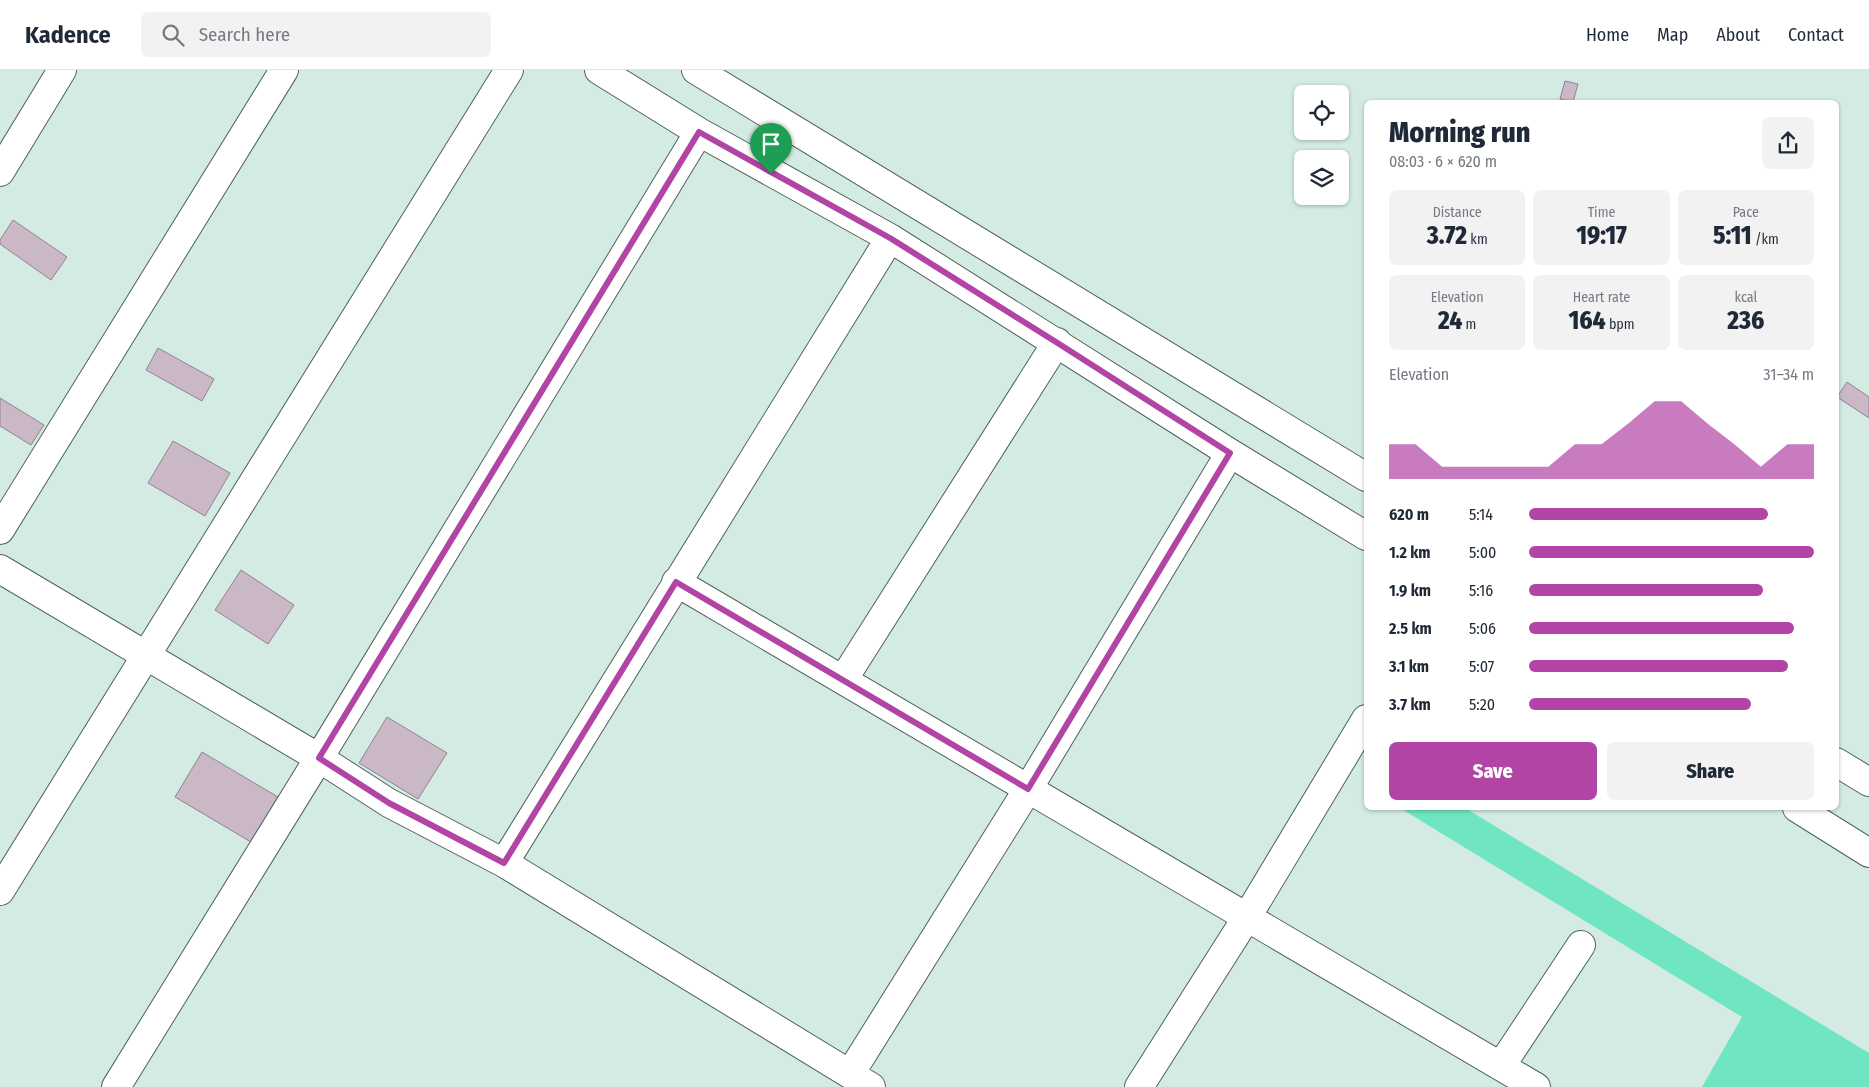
<!DOCTYPE html>
<html lang="en">
<head>
<meta charset="utf-8">
<style>
  body { margin:0; font-family:"Fira Sans Condensed",sans-serif; background:#f2f2f3; color:#1f2937; height:100vh; display:flex; flex-direction:column; font-size:19px; white-space:nowrap }
  * { box-sizing:border-box; margin:0 }
  p { font-size:16px; color:#747a83 }
  .icon { flex:none; width:28px; height:28px; fill:none; stroke:currentColor; stroke-width:2; stroke-linecap:round; stroke-linejoin:round }
  .map { position:relative; flex:1; overflow:hidden }
  .drawer { position:absolute; left:1364px; top:30px; width:475px; height:710px; display:flex; flex-direction:column; background:#fff; border-radius:8px; box-shadow:0 1px 4px #0004 }
  .drawer>* { flex:none }
  .tools { position:absolute; left:1294px; top:15px; display:grid; gap:10px }
  .tools a { display:grid; place-items:center; width:55px; height:55px; border-radius:8px; background:#fff; box-shadow:0 1px 4px #0004; font-size:25px }
  .pin { position:absolute; display:grid; place-items:center; width:42px; height:42px; color:#fff; margin:-51px -21px; border-radius:50% 50% 50% 0; rotate:-45deg; box-shadow:0 0 5px #0007 }
  .pin .icon { rotate:45deg }
  .round { display:grid; place-items:center; flex:none; width:52px; height:52px; border-radius:8px; background:#f2f2f3 }
  .head { display:flex; align-items:center; justify-content:space-between; height:85px; padding:0 25px }
  h1 { font-size:28px; font-weight:800; line-height:38px }
  .figures { display:grid; grid-template-columns:repeat(3,1fr); gap:8px; height:85px; padding:5px 25px }
  .figures div { display:grid; align-content:center; border-radius:8px; background:#f2f2f3; text-align:center }
  .figures b { font-size:25px; font-weight:800 }
  .figures small { font-size:14px; font-weight:400 }
  .figures p { font-size:14px }
  .chart { height:140px; padding:10px 25px }
  .chart p { display:flex; justify-content:space-between }
  .chart svg { width:100%; height:90px; margin-top:5px; fill:#b144a4; opacity:.7 }
  .action { display:flex; gap:10px; margin-top:auto; padding:10px 25px }
  .action a { flex:1; height:58px; border-radius:8px; background:#b144a4; color:#fff; font-size:20px; font-weight:800; line-height:58px; text-align:center }
  .action a+a { background:#f2f2f3; color:#1f2937 }
  ul { padding:0 25px; list-style:none; font-size:16px }
  li { display:grid; grid-template-columns:80px 60px 1fr; align-items:center; height:38px }
  li i { height:12px; border-radius:6px; background:#b144a4 }
  header { display:flex; align-items:center; gap:30px; box-sizing:border-box; height:70px; padding:0 25px; background:#fff; border-bottom:1px solid #e0e1e3 }
  header strong { font-size:24px }
  nav { display:flex; gap:28px; margin-inline-start:auto; font-size:18px }
  .search { width:350px; height:45px; background:#f2f2f3; display:flex; align-items:center; gap:12px; box-sizing:border-box; padding:0 18px; border-radius:8px; color:#747a83; font-size:19px }
  .map>svg:first-child { display:block }
  .green { fill:#6fe5c2 }
  .building { fill:#cab8c7; stroke:#938290 }
  .lines { fill:none; stroke-linecap:round; stroke-linejoin:round }
  .minor-casing { stroke:#4e635b; stroke-width:30 }
  .major-casing { stroke:#4e635b; stroke-width:30 }
  .minor { stroke:#fff; stroke-width:28 }
  .major { stroke:#fff; stroke-width:28 }
  .route-casing { stroke:#fff; stroke-width:10 }
  .route { stroke:#b144a4; stroke-width:6 }
</style>
</head>
<body>
<header>
<strong>Kadence</strong>
<div class="search"><svg class="icon" aria-label="search" viewBox="0 0 24 24"><circle cx="10" cy="10" r="6"/><path d="M15 15l6 6"/></svg>Search here</div>
<nav><a>Home</a><a>Map</a><a>About</a><a>Contact</a></nav>
</header>
<div class="map">
<svg width="1869" height="1017" viewBox="0 0 1869 1017">
  <rect width="100%" height="100%" fill="#d3ebe2"/>
  <path class="green" d="M1400,738h65l404,245v34h-167l40,-70z"/>
  <path class="building" d="M1565,11l13,3 -5,18 -13,-3z
    M13,150l54,37 -16,23 -51,-36v-4z
    M158,278l56,31 -12,22 -56,-31z
    M1847,312l22,15v21l-32,-21z
    M0,328l44,27 -13,20 -31,-19z
    M173,371l57,32 -25,43 -57,-33z
    M241,500l53,35 -26,39 -53,-34z
    M387,647l60,36 -29,46 -59,-36z
    M202,682l76,45 -27,45 -76,-45z"/>
  <g class="lines">
    <defs>
      <path id="minor" d="M599,0l100,62 191,106 340,215 136,83
        M0,102l62,-102
        M0,460l284,-460
        M0,499l319,189 70,45 115,60 367,224
        M676,512l860,505
        M843,610l214,-338
        M1797,738l72,45
        M504,793l386,-625
        M0,821l509,-821
        M1501,996l80,-121
        M850,1004l178,-285 202,-336
        M116,1017l203,-329 380,-626
        M1139,1017l108,-170 119,-198"/>
      <path id="major" d="M696,0l670,407
        M1836,692l33,20"/>
    </defs>
    <use href="#minor" class="minor-casing"/>
    <use href="#major" class="major-casing"/>
    <use href="#minor" class="minor"/>
    <use href="#major" class="major"/>
  </g>
  <g class="lines">
    <defs>
      <path id="route" d="M699,62l191,106 166,104 174,111 -202,336 -352,-207 -172,281 -115,-60 -70,-45z"/>
    </defs>
    <use href="#route" class="route-casing"/>
    <use href="#route" class="route"/>
  </g>
</svg>
<div class="tools">
<a><svg class="icon" aria-label="locate" viewBox="0 0 24 24"><circle cx="12" cy="12" r="6"/><path d="M12 2v4M12 18v4M2 12h4M18 12h4"/></svg></a>
<a><svg class="icon" aria-label="layers" viewBox="0 0 24 24"><path d="M12 4l9 5-9 5-9-5zM3 14l9 5 9-5"/></svg></a>
</div>
<div class="pin" style="left:771px;top:104px;background:#1e9e55"><svg class="icon" aria-label="arrive" viewBox="0 0 24 24"><path d="M6 21V4h12l-3 4 3 4H6"/></svg></div>
<section class="drawer">
<div class="head"><div><h1>Morning run</h1><p>08:03 · 6 × 620 m</p></div><a class="round"><svg class="icon" aria-label="share" viewBox="0 0 24 24"><path d="M12 15V3M7 8l5-5 5 5M5 13v7h14v-7"/></svg></a></div>
<div class="figures">
<div><p>Distance</p><b>3.72<small> km</small></b></div>
<div><p>Time</p><b>19:17</b></div>
<div><p>Pace</p><b>5:11<small> /km</small></b></div>
</div>
<div class="figures">
<div><p>Elevation</p><b>24<small> m</small></b></div>
<div><p>Heart rate</p><b>164<small> bpm</small></b></div>
<div><p>kcal</p><b>236</b></div>
</div>
<div class="chart"><p><span>Elevation</span>31–34 m</p>
<svg viewBox="0 0 160 44" preserveAspectRatio="none"><path d="M0 44V27L10 27L20 38L30 38L40 38L50 38L60 38L70 27L80 27L90 17L100 6L110 6L120 17L130 27L140 38L150 27L160 27V44z"/></svg>
</div>
<ul>
<li><b>620 m</b>5:14<i style="width:84%"></i></li>
<li><b>1.2 km</b>5:00<i style="width:100%"></i></li>
<li><b>1.9 km</b>5:16<i style="width:82%"></i></li>
<li><b>2.5 km</b>5:06<i style="width:93%"></i></li>
<li><b>3.1 km</b>5:07<i style="width:91%"></i></li>
<li><b>3.7 km</b>5:20<i style="width:78%"></i></li>
</ul>
<div class="action"><a>Save</a><a>Share</a></div>
</section>
</div>
</body>
</html>
